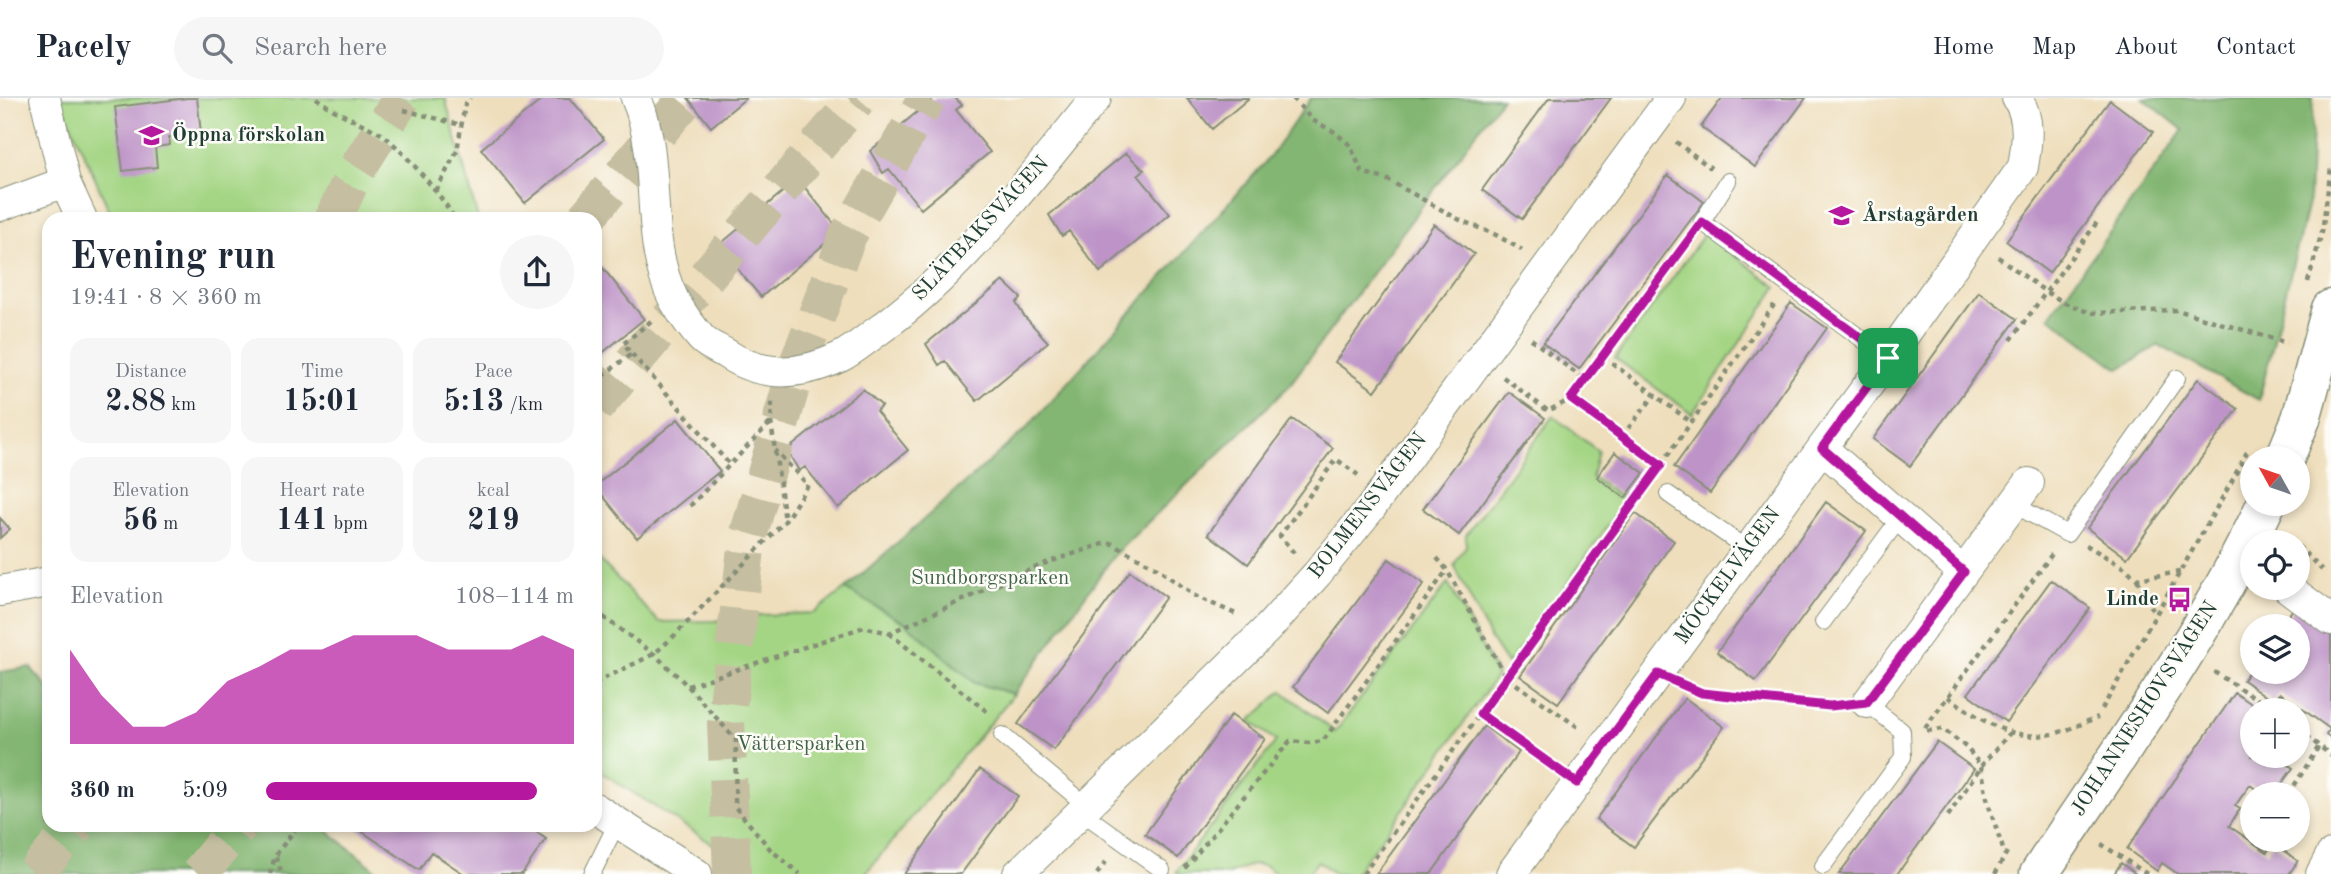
<!DOCTYPE html>
<html lang="en">
<head>
<meta charset="utf-8">
<style>
  body { margin:0; font-family:"Old Standard TT",serif; background:#f6f6f7; color:#1f2937; height:100vh; display:flex; flex-direction:column; font-size:26px; white-space:nowrap }
  * { box-sizing:border-box; margin:0 }
  p { font-size:23px; color:#747a83 }
  .icon { flex:none; width:38px; height:38px; fill:none; stroke:currentColor; stroke-width:2; stroke-linecap:round; stroke-linejoin:round }
  .map { position:relative; flex:1; overflow:hidden }
  .details { position:absolute; left:42px; top:114px; width:560px; height:620px; display:flex; flex-direction:column; background:#fff; border-radius:21px; box-shadow:0 4px 10px #0003 }
  .details>* { flex:none }
  .needle { width:46px; rotate:310deg }
  .tools { position:absolute; left:2240px; top:348px; display:grid; gap:14px }
  .tools a { display:grid; place-items:center; width:70px; height:70px; border-radius:50%; background:#fff; box-shadow:0 4px 10px #0003; font-size:35px }
  .pin { position:absolute; display:grid; place-items:center; width:60px; height:60px; color:#fff; margin:-30px; border-radius:14px; box-shadow:0 4px 10px #0006 }
  .round { display:grid; place-items:center; flex:none; width:74px; height:74px; border-radius:37px; background:#f6f6f7 }
  .summary { display:flex; align-items:center; justify-content:space-between; height:119px; padding:0 28px }
  h1 { font-size:38px; font-weight:800; line-height:52px }
  .figures { display:grid; grid-template-columns:repeat(3,1fr); gap:10px; height:119px; padding:7px 28px }
  .figures div { display:grid; align-content:center; border-radius:18px; background:#f6f6f7; text-align:center }
  .figures b { font-size:30px; font-weight:800 }
  .figures small { font-size:19px; font-weight:400 }
  .figures p { font-size:19px }
  .chart { height:196px; padding:14px 28px }
  .chart p { display:flex; justify-content:space-between }
  .chart svg { width:100%; height:126px; margin-top:7px; fill:#b5179e; opacity:.7 }
  ul { padding:0 28px; list-style:none; font-size:23px }
  li { display:grid; grid-template-columns:112px 84px 1fr; align-items:center; height:52px }
  li i { height:18px; border-radius:9px; background:#b5179e }
  header { display:flex; align-items:center; gap:42px; box-sizing:border-box; height:98px; padding:0 35px; background:#fff; border-bottom:2px solid #e0e1e3 }
  header strong { font-size:33px }
  nav { display:flex; gap:38px; margin-inline-start:auto; font-size:24px }
  .search { width:490px; height:63px; background:#f6f6f7; display:flex; align-items:center; gap:18px; box-sizing:border-box; padding:0 24px; border-radius:38px; color:#747a83; font-size:26px }
  .map>svg:first-child { display:block }
  .green { fill:#a4d584; stroke:#62895c; stroke-width:2 }
  .forest { fill:#83b672; stroke:#517a53; stroke-width:2 }
  .building { fill:#be94c8 }
  .lines { fill:none; stroke-linecap:round; stroke-linejoin:round }
  .motorway-tunnel { stroke:#c5bea1; stroke-width:38; stroke-dasharray:38 19; stroke-linecap:butt }
  .service-casing { stroke:#868e78; stroke-width:18 }
  .minor-casing { stroke:#868e78; stroke-width:32 }
  .secondary-casing { stroke:#868e78; stroke-width:41 }
  .path { stroke:#868e78; stroke-width:4.5; stroke-dasharray:5 5; stroke-linecap:butt }
  .service { stroke:#fff; stroke-width:16 }
  .minor { stroke:#fff; stroke-width:30 }
  .secondary { stroke:#fff; stroke-width:38 }
  .route-casing { stroke:#fff; stroke-width:14 }
  .route { stroke:#b5179e; stroke-width:9 }
  .labels { text-anchor:middle; dominant-baseline:central; stroke-width:5; stroke-linejoin:round; paint-order:stroke }
  .poi-label { font-size:21px; font-weight:bold; fill:#1f3d34; stroke:#fdfcf7; text-anchor:start }
  .street-label { font-size:21px; fill:#1f3d34; stroke:#fdfcf7 }
  .park-label { font-size:21px; fill:#406348; stroke:#fdfcf7 }
</style>
</head>
<body>
<header>
<strong>Pacely</strong>
<div class="search"><svg class="icon" aria-label="search" viewBox="0 0 24 24"><circle cx="10" cy="10" r="6"/><path d="M15 15l6 6"/></svg>Search here</div>
<nav><a>Home</a><a>Map</a><a>About</a><a>Contact</a></nav>
</header>
<div class="map">
<svg width="2331" height="776" viewBox="0 0 2331 776">
  <rect width="100%" height="100%" fill="#fdfcf7"/>
  <filter id="ink" filterUnits="userSpaceOnUse"><feTurbulence type="fractalNoise" baseFrequency=".0143" numOctaves="2"/><feDisplacementMap in="SourceGraphic" scale="14" xChannelSelector="R" yChannelSelector="G"/><feConvolveMatrix kernelMatrix="1 2 1 2 8 2 1 2 1" color-interpolation-filters="sRGB"/></filter>
  <filter id="wash" filterUnits="userSpaceOnUse"><feTurbulence type="fractalNoise" baseFrequency=".00686" numOctaves="4" result="noise"/><feDisplacementMap in="SourceGraphic" scale="28" xChannelSelector="R" yChannelSelector="G"/><feGaussianBlur stdDeviation="1.57" result="paint"/><feColorMatrix in="noise" values="0 0 0 0 0 0 0 0 0 0 0 0 0 0 0 0 0 1.4 0 .05"/><feComposite in="paint" operator="in"/></filter>
  <g filter="url(#wash)">
    <rect width="100%" height="100%" fill="#eedebc"/>
    <path class="green" d="M59,0h386l33,121h-365z
      M1705,135l72,54 -85,127 -77,-56z
      M1553,318l45,35 -6,26 33,24 -95,135 -23,28 -19,-29 -34,-70 12,-19v-11z
      M595,457l64,67 55,-1 46,-6 54,-2 31,-24 62,35 68,59 39,11 -149,180h-106l-164,-106z
      M1448,485l49,92 -97,139 -46,60h-19l-17,-13 -10,13h-31l-12,-8 -12,-2 -25,10h-48l-4,-2 100,-131 -26,-20 32,-30 53,41z"/>
    <path class="forest" d="M1311,0h191l-214,289 -172,166 -102,141 -39,-11 -68,-59 -62,-35 181,-160 244,-272z
      M2143,0h170l-4,101 -50,201 -100,-55 -40,24 -70,-52 134,-187z
      M30,569l19,22v135h270l62,50h-381v-202z"/>
    <g id="blocks">
      <path class="building" d="M187,0h10l4,35 -32,4 1,8 -15,2 2,20 -34,4 -8,-64z
        M544,0h26l34,41 -79,64 -44,-54z
        M688,0h58l-35,29z
        M934,0h21l7,7 -6,5 34,42 -69,57 -32,-40 -6,4 -13,-22z
        M1187,0h62l-37,31z
        M1549,0h62l-89,121 -40,-29z
        M1722,0h84l-51,69 -54,-40z
        M2110,2l43,32 -104,141 -43,-32z
        M1126,55l18,17 -6,5 32,39 -70,58 -31,-41 -7,5 -13,-21z
        M1668,77l36,27 -125,167 -36,-26z
        M798,81l42,52 -79,66 -43,-51z
        M1434,126l40,30 -99,137 -40,-29z
        M602,169l42,52 -49,40v-87z
        M1003,183l18,17 -5,5 8,13 24,26 -71,59 -32,-40 -6,4 -13,-21z
        M1979,194l38,27 -107,147 -37,-27z
        M1791,205l36,25 -117,165 -36,-26z
        M2198,281l40,30 -111,149 -40,-30z
        M863,291l19,17 -6,5 32,39 -70,58 -33,-41 -6,4 -12,-21z
        M1509,294l36,26 -86,117 -36,-26z
        M678,321l42,52 -83,67 -42,-52z
        M1292,321l41,29 -85,116 -40,-30z
        M1615,354l29,21 -19,25 -28,-21z
        M1826,404l40,29 -110,150 -39,-29z
        M1635,415l39,28 -116,162 -38,-27z
        M0,420l10,11 -10,9z
        M1389,461l35,25 -96,129 -35,-26z
        M1130,473l36,26 -112,153 -36,-26z
        M2051,482l39,28 -84,114 -38,-28z
        M2300,501l31,22v118l-5,-4 4,-6 -50,-36 -6,9 -31,-22 9,-13v5h46v-46h-17z
        M2235,595l26,17h-9v46h28l-1,2 14,10 -19,26h-11l-13,-9 -15,21 5,3 -11,17 38,26 6,-9 25,18 -9,13h-111l-16,-11 -5,8 -30,-22z
        M1685,600l39,29 -90,120 -38,-28z
        M1231,617l34,24 -87,119 -33,-24z
        M1484,628l35,26 -88,122h-55z
        M1937,644l37,27 -77,105h-58z
        M980,671l38,27 -57,78h-57z
        M351,726h174l21,15 -24,35h-58l-33,-22 -12,18z
        M2121,765l15,11h-22z"/>
    </g>
  </g>
  <g filter="url(#ink)">
    <use href="#blocks" fill-opacity="0" stroke="#868e78" stroke-width="2"/>
    <g class="lines">
      <path class="motorway-tunnel" d="M333,121l22,-47 47,-74
        M585,121l102,-121
        M595,309l263,-309
        M35,776l42,-50
        M199,776l41,-50
        M732,776l-6,-151 21,-183 50,-174 51,-131 79,-137"/>
      <defs>
        <path id="service" d="M1728,83l-26,41 186,136
          M1668,396l79,55
          M2013,406l54,30 110,-156
          M1823,524l77,-104
          M1002,637l84,70
          M1080,713l82,59
          M1823,768l80,-109 -1,-26 -35,-28
          M592,776l25,-51"/>
        <path id="minor" d="M45,0l20,84 17,37
          M636,0c28,64 6,140 38,202 7,12 19,29 28,39 6,6 16,10 23,14 37,25 75,23 115,4 12,-6 24,-16 35,-24 87,-62 154,-153 221,-235
          M0,108l65,-24
          M1822,350l141,124
          M2288,490l43,32
          M0,493l49,-9
          M1867,605l162,-220
          M595,710l102,66
          M1018,776l250,-246 49,-54 53,-65 301,-411
          M1511,776l377,-516 135,-191c4,-24 8,-48 -6,-69
          M2321,776l10,-19"/>
        <path id="secondary" d="M2285,360l16,-39 30,-110
          M2039,776c78,-118 168,-242 227,-370"/>
      </defs>
      <use href="#service" class="service-casing"/>
      <use href="#minor" class="minor-casing"/>
      <use href="#secondary" class="secondary-casing"/>
      <path class="path" d="M316,0c23,18 44,23 67,37 15,10 65,67 71,84
        M1293,0l19,22 21,11 17,14 12,27 26,8 72,40 36,15 26,15
        M404,12l57,15
        M1676,44l35,26
        M436,93l21,-40 8,-47 5,-6
        M1998,159l48,35 21,12 24,9 86,-3 110,33
        M2308,184l14,-50 9,-64
        M651,223l-28,23 108,122
        M1531,241l55,42
        M2011,242l87,-119
        M1604,259l87,65
        M1503,279l45,34 23,-12 116,-157
        M595,284l36,-28
        M1571,301l90,66
        M772,304l-1,20 14,99
        M1622,338l33,-41
        M1656,374l118,-167
        M690,408l81,-84
        M2086,447l39,23 12,11 43,-7
        M2298,448l24,24
        M1294,455l-14,-17 56,-77 22,16
        M1437,460l10,12 59,107 75,52
        M2137,481l18,35
        M595,513l59,43 34,32 48,54 -1,67 36,43 29,24
        M889,535l101,81
        M2214,574l60,38
        M595,585l59,-29 18,-16 113,-117 23,-36 -33,-35
        M688,588l176,-59 25,6 157,-70 63,-21 48,26 38,28 43,19
        M1685,588l17,7 45,6 92,6
        M1948,599c31,21 58,42 97,38 17,-1 37,-12 53,-18
        M2102,611l131,-230 16,-31
        M1480,616l73,52
        M1925,630l127,-174
        M2298,632l33,25
        M1927,633l16,-2 24,19 14,18 7,37 17,52
        M2289,696l30,-48
        M1948,718l33,-50 29,-33
        M2101,746l46,30
        M276,759l6,17
        M1185,770l105,-127 19,2 14,-2 124,-171
        M270,776l5,-18 24,-32
        M1097,776l11,-15
        M1363,776l280,-384
        M1995,776l13,-24"/>
      <use href="#service" class="service"/>
      <use href="#minor" class="minor"/>
      <use href="#secondary" class="secondary"/>
    </g>
  </g>
  <g class="lines" filter="url(#ink)">
    <defs>
      <path id="route" d="M1702,124l186,136 -66,90 142,124 -97,130 -37,4 -128,-13 -44,-19 -81,109 -97,-69 181,-249 -90,-66z"/>
    </defs>
    <use href="#route" class="route-casing"/>
    <use href="#route" class="route"/>
  </g>
  <defs>
    <symbol id="school-bare" viewBox="-9 -9 18 18"><path d="M0-5L7-2L0 1L-7-2ZM-4 1L0 2.5L4 1V4Q0 6-4 4Z" fill="#b5179e" stroke="#fdfcf7" stroke-width="2.5" paint-order="stroke"/></symbol>
    <symbol id="bus-bare" viewBox="-9 -9 18 18"><path d="M-5-6H5V4H4V6H2V4H-2V6H-4V4H-5ZM-3.5-4V0h7V-4ZM-3.5 1.2v1.5H-2V1.2ZM2 1.2v1.5H3.5V1.2Z" fill="#b5179e" stroke="#fdfcf7" stroke-width="2.5" paint-order="stroke"/></symbol>
  </defs>
  <g fill-rule="evenodd">
    <use href="#school-bare" x="134" y="20" width="35" height="35"/>
    <use href="#school-bare" x="1824" y="100" width="35" height="35"/>
    <use href="#bus-bare" x="2162" y="484" width="35" height="35"/>
  </g>
  <g class="labels">
    <g class="poi-label">
      <text x="172" y="37">Öppna förskolan</text>
      <text x="1862" y="117">Årstagården</text>
      <text x="2159" y="501" text-anchor="end">Linde</text>
    </g>
    <g class="street-label">
      <text transform="translate(981 131) rotate(-47)">SLÄTBAKSVÄGEN</text>
      <text transform="translate(1368 408) rotate(-52)">BOLMENSVÄGEN</text>
      <text transform="translate(1728 478) rotate(-54)">MÖCKELVÄGEN</text>
      <text transform="translate(2145 611) rotate(-57)">JOHANNESHOVSVÄGEN</text>
    </g>
    <g class="park-label">
      <text x="990" y="480">Sundborgsparken</text>
      <text x="801" y="646">Vättersparken</text>
    </g>
  </g>
</svg>
<div class="tools">
<a><svg class="needle" viewBox="-14 -14 28 28"><path d="M0-13l5 13h-10z" fill="#e53935"/><path d="M0 13l5-13h-10z" fill="#747a83"/></svg></a>
<a><svg class="icon" aria-label="locate" viewBox="0 0 24 24"><circle cx="12" cy="12" r="6"/><path d="M12 2v4M12 18v4M2 12h4M18 12h4"/></svg></a>
<a><svg class="icon" aria-label="layers" viewBox="0 0 24 24"><path d="M12 4l9 5-9 5-9-5zM3 14l9 5 9-5"/></svg></a>
<a>+</a>
<a>−</a>
</div>
<div class="pin" style="left:1888px;top:260px;background:#1e9e55"><svg class="icon" aria-label="arrive" viewBox="0 0 24 24"><path d="M6 21V4h12l-3 4 3 4H6"/></svg></div>
<section class="details">
<div class="summary"><div><h1>Evening run</h1><p>19:41 · 8 × 360 m</p></div><a class="round"><svg class="icon" aria-label="share" viewBox="0 0 24 24"><path d="M12 15V3M7 8l5-5 5 5M5 13v7h14v-7"/></svg></a></div>
<div class="figures">
<div><p>Distance</p><b>2.88<small> km</small></b></div>
<div><p>Time</p><b>15:01</b></div>
<div><p>Pace</p><b>5:13<small> /km</small></b></div>
</div>
<div class="figures">
<div><p>Elevation</p><b>56<small> m</small></b></div>
<div><p>Heart rate</p><b>141<small> bpm</small></b></div>
<div><p>kcal</p><b>219</b></div>
</div>
<div class="chart"><p><span>Elevation</span>108–114 m</p>
<svg viewBox="0 0 160 44" preserveAspectRatio="none"><path d="M0 44V11L10 27L20 38L30 38L40 33L50 22L60 17L70 11L80 11L90 6L100 6L110 6L120 11L130 11L140 11L150 6L160 11V44z"/></svg>
</div>
<ul>
<li><b>360 m</b>5:09<i style="width:88%"></i></li>
</ul>
</section>
</div>
</body>
</html>
